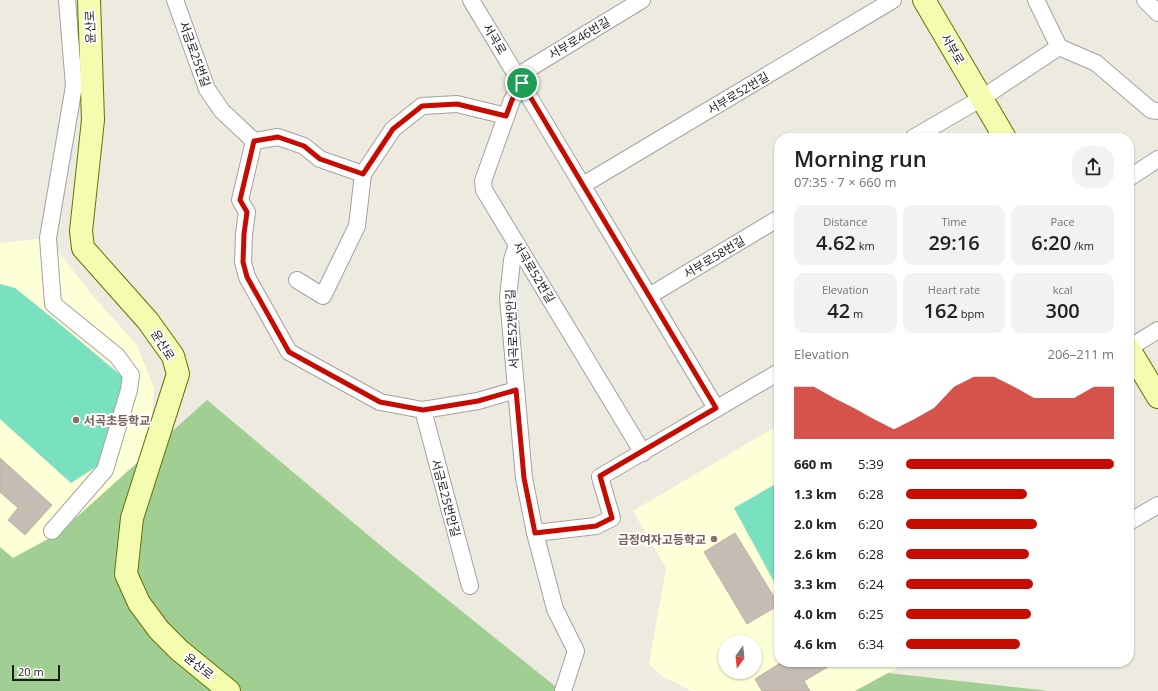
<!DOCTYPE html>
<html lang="en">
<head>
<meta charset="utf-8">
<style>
  body { margin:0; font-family:"Open Sans","Noto Sans KR",sans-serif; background:#f2f2f2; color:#222; height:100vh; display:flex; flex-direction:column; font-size:15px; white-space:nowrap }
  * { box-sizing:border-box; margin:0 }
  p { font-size:13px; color:#767676 }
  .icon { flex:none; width:22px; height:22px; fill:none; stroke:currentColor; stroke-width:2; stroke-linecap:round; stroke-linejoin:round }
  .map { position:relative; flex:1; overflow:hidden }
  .details { position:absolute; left:774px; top:133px; width:360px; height:534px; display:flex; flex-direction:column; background:#fff; border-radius:16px; box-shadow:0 1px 3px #0004 }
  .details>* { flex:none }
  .needle { width:26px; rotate:195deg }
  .tools { position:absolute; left:718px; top:635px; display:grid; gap:8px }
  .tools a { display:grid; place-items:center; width:44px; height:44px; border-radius:50%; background:#fff; box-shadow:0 1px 3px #0004; font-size:20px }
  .scale { position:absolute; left:12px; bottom:10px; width:48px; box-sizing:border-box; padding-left:4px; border:2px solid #1b1b1b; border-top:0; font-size:11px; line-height:14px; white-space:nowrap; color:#1b1b1b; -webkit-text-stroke:3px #fff; paint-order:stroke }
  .pin { position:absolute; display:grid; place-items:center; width:34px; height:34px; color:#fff; margin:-17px; border:2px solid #fff; border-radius:50%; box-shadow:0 1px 4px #0007 }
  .round { display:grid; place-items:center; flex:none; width:42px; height:42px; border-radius:16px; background:#f2f2f2 }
  .overview { display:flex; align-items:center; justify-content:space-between; height:68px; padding:0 20px }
  h1 { font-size:22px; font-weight:600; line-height:30px }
  .figures { display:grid; grid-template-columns:repeat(3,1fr); gap:6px; height:68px; padding:4px 20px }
  .figures div { display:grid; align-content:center; border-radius:10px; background:#f2f2f2; text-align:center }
  .figures b { font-size:20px; font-weight:600 }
  .figures small { font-size:11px; font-weight:400 }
  .figures p { font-size:11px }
  .chart { height:112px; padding:8px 20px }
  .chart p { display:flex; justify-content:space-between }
  .chart svg { width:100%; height:72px; margin-top:4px; fill:#c60b00; opacity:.7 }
  ul { padding:0 20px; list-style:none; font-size:13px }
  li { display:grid; grid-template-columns:64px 48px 1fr; align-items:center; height:30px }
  li i { height:10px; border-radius:5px; background:#c60b00 }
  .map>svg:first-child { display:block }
  .education { fill:#fdffd7; fill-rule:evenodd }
  .forest { fill:#a1cf93 }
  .pitch { fill:#79e1bf }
  .building { fill:#c5bcb3; stroke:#bfb1a2 }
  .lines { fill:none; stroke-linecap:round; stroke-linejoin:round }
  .street-casing { stroke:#a2a2a2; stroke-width:18 }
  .secondary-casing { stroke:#617400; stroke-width:24 }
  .street { stroke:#fff; stroke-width:16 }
  .secondary { stroke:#f4fcb0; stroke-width:22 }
  .route-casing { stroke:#fff; stroke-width:8 }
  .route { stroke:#c60b00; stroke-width:5 }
  .education-dot { fill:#8d6e63; stroke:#fff; stroke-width:1.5 }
  .labels { text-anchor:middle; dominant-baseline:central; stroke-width:4; stroke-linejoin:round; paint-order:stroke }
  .street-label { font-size:12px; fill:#1b1b1b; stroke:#fff }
  .education-label { font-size:12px; font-weight:bold; fill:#785e54; stroke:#fff; text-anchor:start }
</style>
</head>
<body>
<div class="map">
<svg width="1158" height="691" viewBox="0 0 1158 691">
  <rect width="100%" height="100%" fill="#edeae0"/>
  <path class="education" d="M48,238l44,57 45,50 17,43 -5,64 -90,81 -46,25 -13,-11v-304z
    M779,425v237h129l-53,29h-164l-29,-15 -13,-12 17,-96 -33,-57zM725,642h30v30h-30z"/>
  <path class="forest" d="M207,400l185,155 169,136h-561v-144l13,11 46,-25z
    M888,673l161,18h-194z"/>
  <path class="pitch" d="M0,284l15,4 46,37 63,53 -8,38 -17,49 -28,18 -71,-64z
    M779,482v109l-45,-83z"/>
  <path class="building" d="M0,458l52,47 -27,30 -17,-15 10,-12 -18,-16z
    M735,533l44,72 -32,19 -43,-72z
    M782,662h54l-32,19 6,10h-48l-7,-12z"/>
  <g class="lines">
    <defs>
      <path id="street" d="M175,0l32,89 15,22 32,30 24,-4 26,9 16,13 43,15 -6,52 -34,70 -26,-16
        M471,0l245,408
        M1036,0l23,47 37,16 55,47 7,1
        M1145,0l13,13
        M517,76l125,-76
        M522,83l-10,17 -29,81 1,9 159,263
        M913,138l69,-40 77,-51
        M254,141l-14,59 7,12 -3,22 -1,28 4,15 42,75 91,50 43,8 55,-9 38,-11
        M363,174l30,-45 29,-23 35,-2 49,12
        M1129,178l29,-19
        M583,185l310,-185
        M517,244l-5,16 -4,38 16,180 11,55 20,76 21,42 -13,40
        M649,296l130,-78
        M1129,348l29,-18
        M423,410l47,176
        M1129,522l29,-17
        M52,531l53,-61 24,-80 2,-15 -14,-19 -64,-52 -5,-66 26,-152 -7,-86
        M535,533l61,-7 16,-8 -12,-41 179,-105"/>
      <path id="secondary" d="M89,0l4,120 -12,111 2,17 65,73 25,35 5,18 -46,144 -6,56 13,29 20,27 20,20 50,41
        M924,0l81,138
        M1129,349l29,48"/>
    </defs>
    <use href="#street" class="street-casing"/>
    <use href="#secondary" class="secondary-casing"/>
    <use href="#street" class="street"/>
    <use href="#secondary" class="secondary"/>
  </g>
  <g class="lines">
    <defs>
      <path id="route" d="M522,83l194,325 -116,68 12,42 -16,8 -61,7 -11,-55 -8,-88 -38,11 -55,9 -43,-8 -91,-50 -42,-75 -4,-15 1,-28 3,-22 -7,-12 14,-59 24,-4 26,9 16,13 43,15 30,-45 29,-23 35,-2 49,12 6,-16z"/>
    </defs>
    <use href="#route" class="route-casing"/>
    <use href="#route" class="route"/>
  </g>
  <g class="education-dot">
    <circle cx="76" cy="420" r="4"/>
    <circle cx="714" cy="539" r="4"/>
  </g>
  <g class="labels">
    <g class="street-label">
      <text transform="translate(90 27) rotate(-92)">윤산로</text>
      <text transform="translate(579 38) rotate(-31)">서부로46번길</text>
      <text transform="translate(495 39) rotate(59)">서곡로</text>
      <text transform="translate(953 49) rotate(60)">서부로</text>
      <text transform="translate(195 54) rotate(70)">서금로25번길</text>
      <text transform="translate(738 93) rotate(-31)">서부로52번길</text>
      <text transform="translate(714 257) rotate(-31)">서부로58번길</text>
      <text transform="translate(534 272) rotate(59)">서곡로52번길</text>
      <text transform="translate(512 329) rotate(-93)">서곡로52번안길</text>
      <text transform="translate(163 345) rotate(58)">윤산로</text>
      <text transform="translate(446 498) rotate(75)">서금로25번안길</text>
      <text transform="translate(199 666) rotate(39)">윤산로</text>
    </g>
    <g class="education-label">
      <text x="84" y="420">서곡초등학교</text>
      <text x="706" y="539" text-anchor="end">금정여자고등학교</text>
    </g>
  </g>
</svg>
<div class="tools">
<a><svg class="needle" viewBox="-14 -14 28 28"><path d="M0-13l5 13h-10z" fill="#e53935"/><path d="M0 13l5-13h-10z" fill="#767676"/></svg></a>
</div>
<div class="scale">20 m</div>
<div class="pin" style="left:522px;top:83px;background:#1e9e55"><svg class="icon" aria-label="arrive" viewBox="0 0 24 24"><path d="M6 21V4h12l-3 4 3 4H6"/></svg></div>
<section class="details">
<div class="overview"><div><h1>Morning run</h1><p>07:35 · 7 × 660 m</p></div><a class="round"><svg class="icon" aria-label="share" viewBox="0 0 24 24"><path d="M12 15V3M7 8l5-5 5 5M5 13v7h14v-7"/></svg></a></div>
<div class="figures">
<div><p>Distance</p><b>4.62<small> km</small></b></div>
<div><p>Time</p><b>29:16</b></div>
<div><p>Pace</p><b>6:20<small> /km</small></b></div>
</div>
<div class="figures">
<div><p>Elevation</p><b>42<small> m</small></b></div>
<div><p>Heart rate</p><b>162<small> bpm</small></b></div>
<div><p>kcal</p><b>300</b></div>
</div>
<div class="chart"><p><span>Elevation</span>206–211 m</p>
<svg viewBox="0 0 160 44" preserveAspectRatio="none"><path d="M0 44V12L10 12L20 19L30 25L40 32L50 38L60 32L70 25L80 12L90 6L100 6L110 12L120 19L130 19L140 19L150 12L160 12V44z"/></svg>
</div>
<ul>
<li><b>660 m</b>5:39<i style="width:100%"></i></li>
<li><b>1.3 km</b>6:28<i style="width:58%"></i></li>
<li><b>2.0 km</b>6:20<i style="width:63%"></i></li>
<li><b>2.6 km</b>6:28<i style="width:59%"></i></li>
<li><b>3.3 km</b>6:24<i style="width:61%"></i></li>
<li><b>4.0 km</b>6:25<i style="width:60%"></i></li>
<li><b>4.6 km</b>6:34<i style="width:55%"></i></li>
</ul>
</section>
</div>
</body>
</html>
